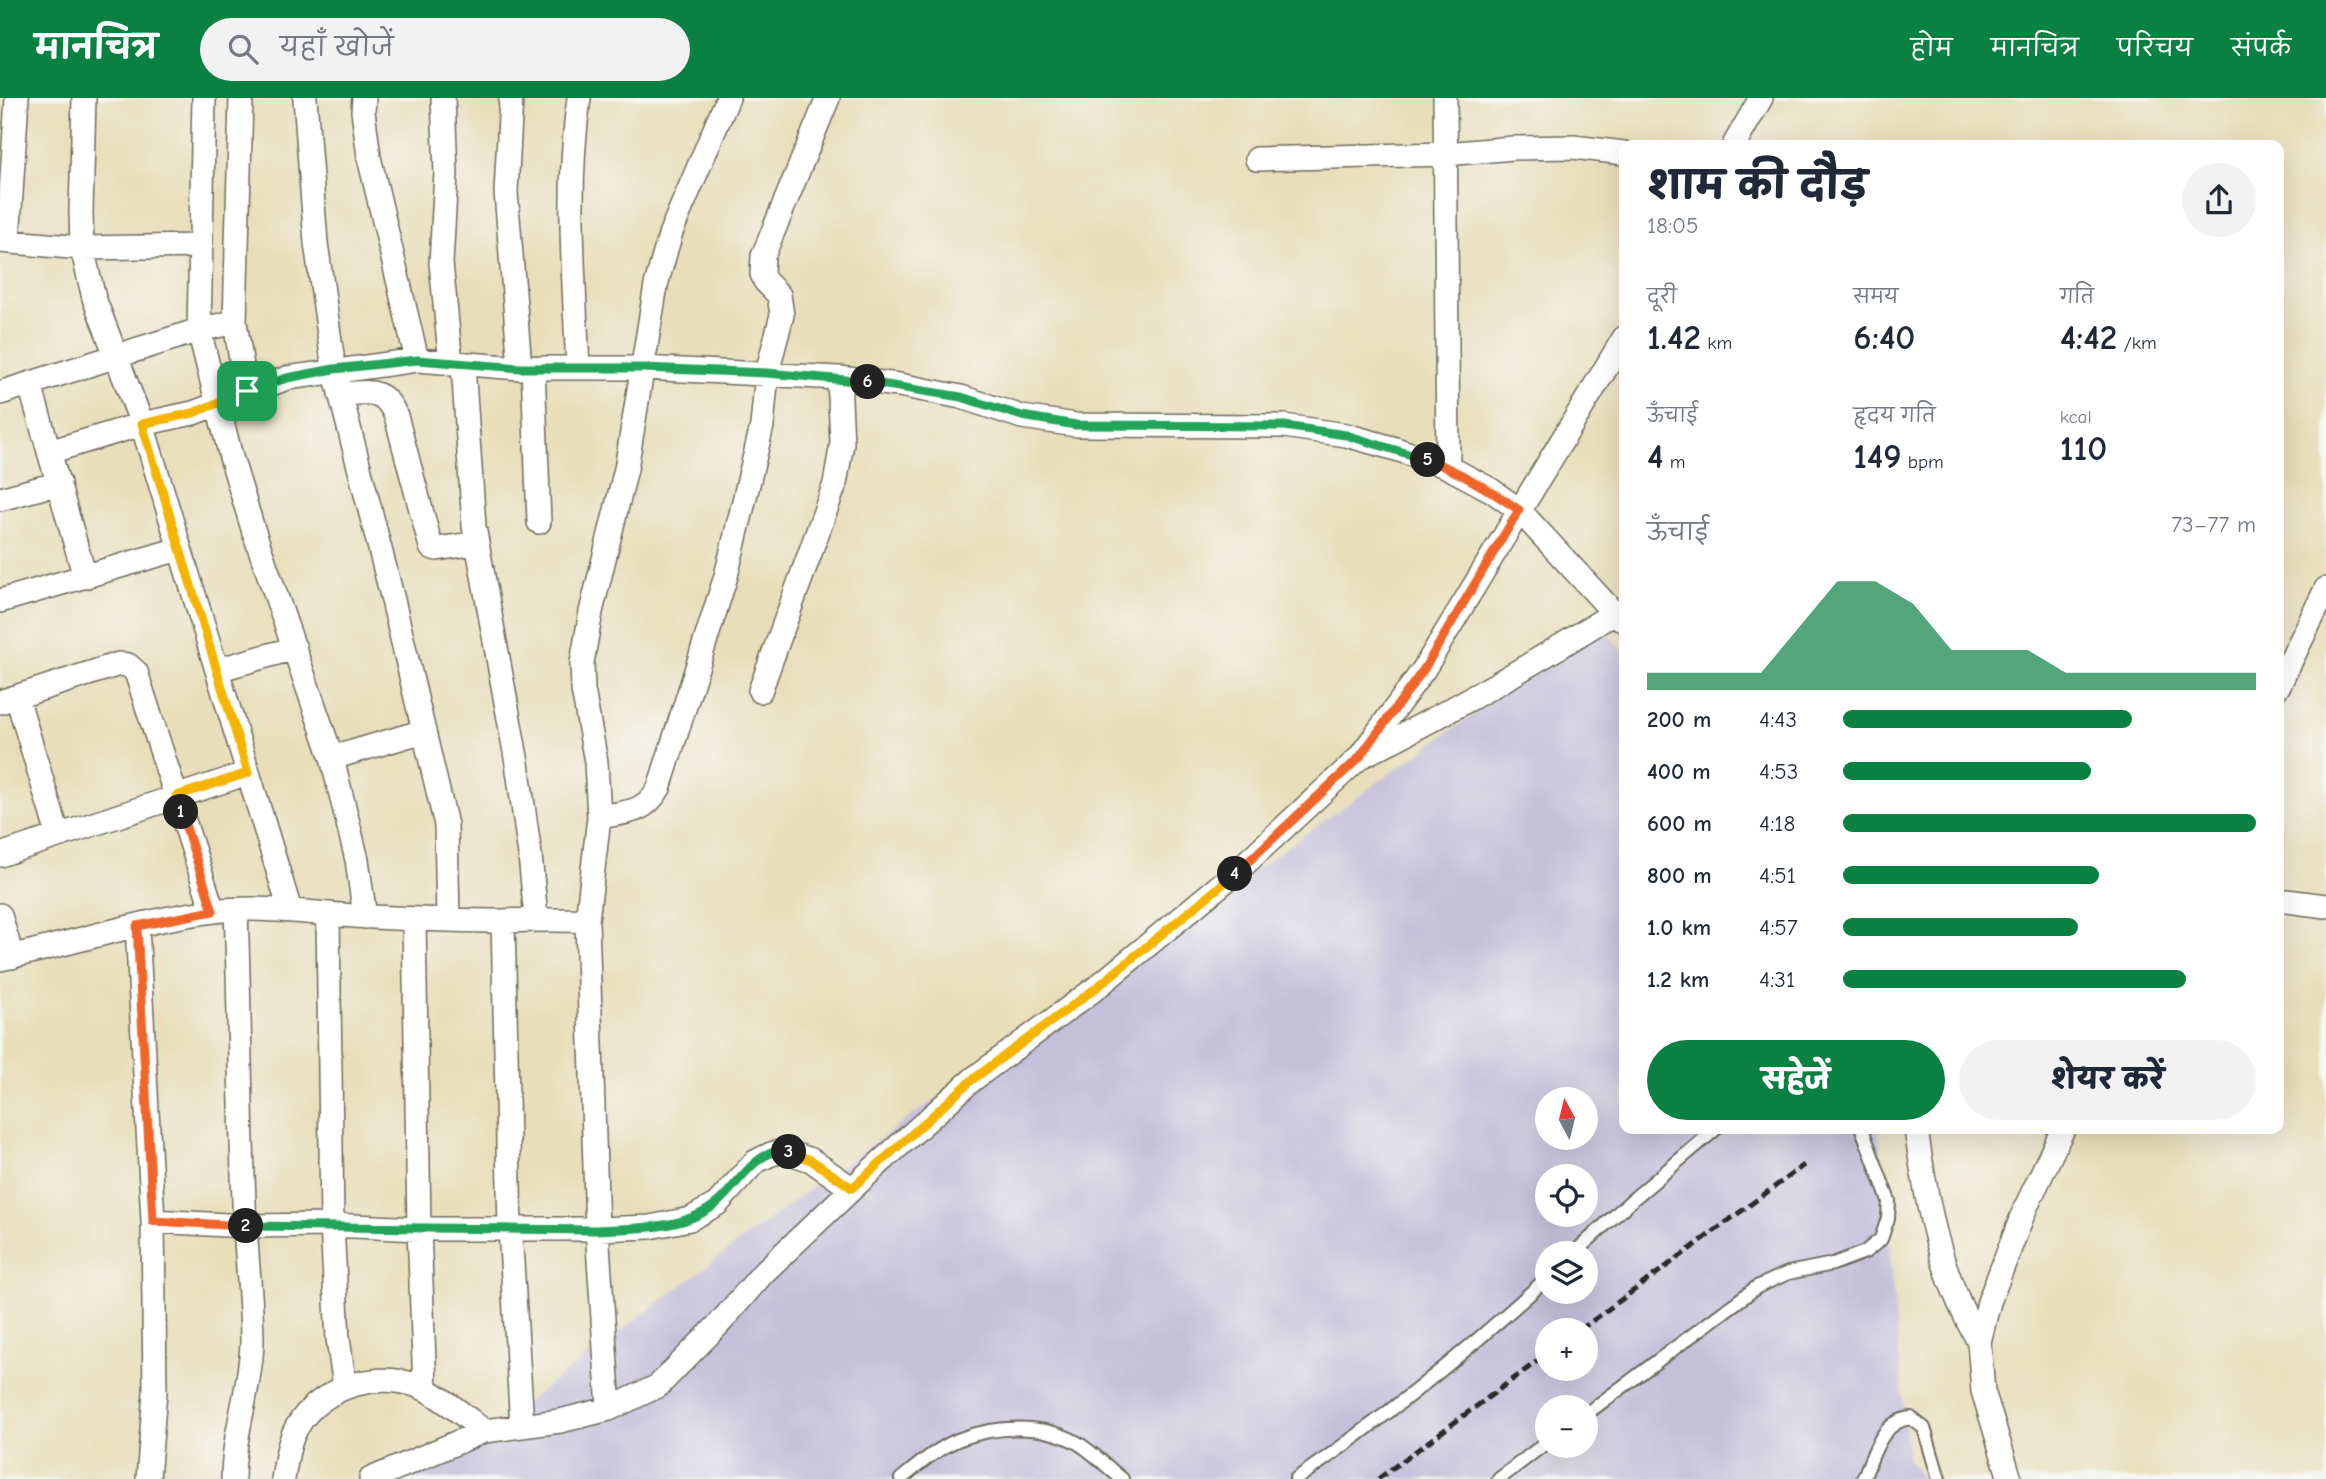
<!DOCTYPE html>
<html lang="hi">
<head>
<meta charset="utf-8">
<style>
  body { margin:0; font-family:"Comic Neue","Playpen Sans Deva",sans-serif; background:#f2f2f3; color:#1f2937; height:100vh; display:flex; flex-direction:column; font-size:26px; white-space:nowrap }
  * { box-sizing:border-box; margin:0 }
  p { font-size:23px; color:#747a83 }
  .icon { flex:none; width:38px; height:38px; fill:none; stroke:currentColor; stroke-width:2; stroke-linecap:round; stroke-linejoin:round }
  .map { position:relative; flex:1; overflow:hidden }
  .side { position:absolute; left:1619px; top:42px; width:665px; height:994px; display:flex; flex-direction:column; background:#fff; border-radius:14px; box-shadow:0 7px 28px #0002 }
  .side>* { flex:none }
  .needle { width:46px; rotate:353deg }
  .controls { position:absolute; left:1535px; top:989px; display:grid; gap:14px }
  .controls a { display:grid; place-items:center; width:63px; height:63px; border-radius:50%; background:#fff; box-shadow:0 7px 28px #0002; font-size:35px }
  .pin { position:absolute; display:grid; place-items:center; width:60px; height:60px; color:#fff; margin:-30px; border-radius:14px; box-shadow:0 4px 10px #0006 }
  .km { position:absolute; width:35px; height:35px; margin:-18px; border-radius:50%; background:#222; color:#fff; font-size:19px; line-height:35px; text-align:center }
  .round { display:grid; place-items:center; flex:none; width:74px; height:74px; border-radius:37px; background:#f2f2f3 }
  .headline { display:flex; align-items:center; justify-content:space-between; height:119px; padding:0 28px }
  h1 { font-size:38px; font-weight:800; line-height:52px }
  .stats { display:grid; grid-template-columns:repeat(3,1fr); gap:10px; height:119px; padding:7px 28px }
  .stats div { display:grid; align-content:center }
  .stats b { font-size:35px; font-weight:800 }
  .stats small { font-size:19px; font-weight:400 }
  .stats p { font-size:19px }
  .chart { height:196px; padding:14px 28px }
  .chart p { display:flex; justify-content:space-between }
  .chart svg { width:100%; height:126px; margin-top:7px; fill:#0b8043; opacity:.7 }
  .cta { display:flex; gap:14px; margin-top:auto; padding:14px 28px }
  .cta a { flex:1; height:80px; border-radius:42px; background:#0b8043; color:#fff; font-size:28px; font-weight:800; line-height:80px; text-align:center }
  .cta a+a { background:#f2f2f3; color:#1f2937 }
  ul { padding:0 28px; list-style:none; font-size:23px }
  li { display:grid; grid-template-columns:112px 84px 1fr; align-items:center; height:52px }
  li i { height:18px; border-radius:9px; background:#0b8043 }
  header { display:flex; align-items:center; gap:42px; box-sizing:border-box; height:98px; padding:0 35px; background:#0b8043; color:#fff }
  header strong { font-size:33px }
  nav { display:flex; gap:38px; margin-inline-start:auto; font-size:24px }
  .search { width:490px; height:63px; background:#f2f2f3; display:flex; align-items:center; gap:18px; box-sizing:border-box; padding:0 24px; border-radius:38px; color:#747a83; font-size:26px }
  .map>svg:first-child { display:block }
  .industrial { fill:#c5c0da; fill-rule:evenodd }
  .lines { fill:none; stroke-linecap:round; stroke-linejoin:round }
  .lane-casing { stroke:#6e6a5d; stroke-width:16 }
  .street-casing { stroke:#6e6a5d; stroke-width:26 }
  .lane { stroke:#fff; stroke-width:12 }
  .street { stroke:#fff; stroke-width:23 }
  .rail { stroke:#2b2b2b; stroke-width:5; stroke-dasharray:10 5; stroke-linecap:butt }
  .split-1-casing { stroke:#fff; stroke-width:14 }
  .split-2-casing { stroke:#fff; stroke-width:14 }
  .split-3-casing { stroke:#fff; stroke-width:14 }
  .split-4-casing { stroke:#fff; stroke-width:14 }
  .split-5-casing { stroke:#fff; stroke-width:14 }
  .split-6-casing { stroke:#fff; stroke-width:14 }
  .split-7-casing { stroke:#fff; stroke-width:14 }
  .split-1 { stroke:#f5b400; stroke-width:9 }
  .split-2 { stroke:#f0652b; stroke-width:9 }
  .split-3 { stroke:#22a559; stroke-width:9 }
  .split-4 { stroke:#f5b400; stroke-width:9 }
  .split-5 { stroke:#f0652b; stroke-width:9 }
  .split-6 { stroke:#22a559; stroke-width:9 }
  .split-7 { stroke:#22a559; stroke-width:9 }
</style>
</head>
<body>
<header>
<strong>मानचित्र</strong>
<div class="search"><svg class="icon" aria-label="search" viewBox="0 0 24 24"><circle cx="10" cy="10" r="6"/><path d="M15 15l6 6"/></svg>यहाँ खोजें</div>
<nav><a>होम</a><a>मानचित्र</a><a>परिचय</a><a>संपर्क</a></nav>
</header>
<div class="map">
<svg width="2326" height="1381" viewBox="0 0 2326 1381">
  <rect width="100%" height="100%" fill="#f6f6f2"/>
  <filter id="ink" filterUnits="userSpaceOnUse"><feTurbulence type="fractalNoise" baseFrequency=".0143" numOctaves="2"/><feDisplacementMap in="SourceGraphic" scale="14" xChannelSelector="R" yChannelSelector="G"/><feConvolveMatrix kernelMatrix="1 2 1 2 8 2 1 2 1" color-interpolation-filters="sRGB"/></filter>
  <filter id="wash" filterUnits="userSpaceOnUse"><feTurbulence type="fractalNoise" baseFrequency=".00686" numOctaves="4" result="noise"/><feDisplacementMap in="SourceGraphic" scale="28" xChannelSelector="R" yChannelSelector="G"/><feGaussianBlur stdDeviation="1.57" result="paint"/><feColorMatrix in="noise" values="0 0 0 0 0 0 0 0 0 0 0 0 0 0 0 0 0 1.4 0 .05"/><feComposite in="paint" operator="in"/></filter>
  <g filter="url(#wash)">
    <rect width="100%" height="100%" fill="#e9deba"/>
    <path class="industrial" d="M1599,526l25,28v477h255l29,330 15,20h-1524l40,-11 365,-275zM1547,1001h39v39h-39zM1547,1078h39v38h-39zM1547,1155h39v39h-39zM1547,1232h39v38h-39zM1547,1309h39v39h-39z"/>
  </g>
  <g filter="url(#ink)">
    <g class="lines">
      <defs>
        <path id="lane" d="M1574,1155l58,-53 84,-71
          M1586,1316l171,-127 31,-14 45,-9 32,-12 16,-13 7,-21 1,-17 -27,-72
          M901,1381c17,-14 38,-32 59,-40 35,-13 81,-16 116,3 16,9 31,25 46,37
          M1296,1381c89,-61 172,-128 251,-201
          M1499,1381l48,-37
          M1863,1381c11,-25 18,-58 48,-61l13,10 15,51"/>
        <path id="street" d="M84,0l-3,115 1,35 12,50 48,126 148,486
          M204,0l-5,232 32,127 22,72 79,229 25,102 8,57
          M241,0l-6,224 11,69
          M305,0l11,145 18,126 58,227 54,229 2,95
          M364,0l-1,13 6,46 48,203
          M443,0l3,75 -5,90 10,101
          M511,0l-5,94 14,176
          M1445,0l3,369
          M1734,47l27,-47
          M1257,61l189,-5 67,-6 60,-1 51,6
          M0,143l82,7 119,-2
          M8,143l9,-143
          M463,267l11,161 43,237 13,92 6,63
          M533,269l6,155
          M578,270c-4,-90 -12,-180 1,-270
          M30,287l55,192
          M0,295l199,-63 36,-8
          M340,296c28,-1 43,-8 56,22l35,131 6,2 40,-6
          M49,354l93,-28 51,-11 94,-35 130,-18 103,8h123l196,10 60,7 62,12 61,20 54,8 208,1 62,9 50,14 52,18 43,23 28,20 95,103 10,8
          M0,401l59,-16
          M0,503l179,-52
          M217,572l78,-22
          M2278,589l48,-98
          M760,593l75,-207 7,-41 -3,-65
          M17,599l41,138
          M0,604l119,-38 9,1 8,7 77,239
          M1364,657c86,-43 168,-90 250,-142
          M332,660l92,-27
          M599,719c27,-5 45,-3 60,-29l67,-212 36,-150 5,-53 15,-58 -3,-20 -14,-14 -3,-7 1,-18 65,-158
          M0,757l248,-82
          M2278,802l48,6
          M0,817l12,42
          M328,818l4,309 6,114 7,48
          M414,821l5,310 6,160
          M503,823l7,308 12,197
          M137,828l16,295 2,171 -7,87
          M0,861c71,-15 141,-39 214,-48 53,-6 106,4 159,6 43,2 86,4 129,4 28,-1 56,-2 85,0
          M1916,1031c11,77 23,144 63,213
          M153,1123l92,5 87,-1 87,4h178l53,-2 40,-8 27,-15 38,-42 16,-8 13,-3 27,9 40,28
          M609,1311l-12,-180 -10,-308 12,-104 -3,-55 -13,-72 -1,-27 9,-51 35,-143 30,-184 15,-53 57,-134
          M233,1381c0,-46 18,-91 19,-137 0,-39 -5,-78 -7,-117 -5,-105 -5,-210 -9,-315
          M283,1381c3,-17 5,-37 14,-52 24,-42 87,-59 130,-37 20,11 39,27 57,41
          M371,1381l113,-48 76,-10 49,-12 49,-23 61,-62 45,-52 110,-104 98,-88 124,-92 139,-115 124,-115 65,-89 200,-331
          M2010,1381l-27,-88 -4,-49 10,-40 36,-93 38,-80"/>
      </defs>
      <use href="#lane" class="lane-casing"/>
      <use href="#street" class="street-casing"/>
      <use href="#lane" class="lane"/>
      <use href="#street" class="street"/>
      <path class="rail" d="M1580,1232l224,-165
        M1378,1381l169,-125"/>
    </g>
  </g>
  <g class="lines" filter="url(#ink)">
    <defs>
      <path id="split-1" d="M181,714l-5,-16 72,-23 -106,-349 51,-11 54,-22"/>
      <path id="split-2" d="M181,714l32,99 -76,15 16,295 93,5"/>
      <path id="split-3" d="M246,1128l351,4c39,-2 88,0 120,-27 21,-17 40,-58 72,-51"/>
      <path id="split-4" d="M789,1054l22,8 41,28 120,-108 124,-92 139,-114"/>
      <path id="split-5" d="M1235,776l124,-116 65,-89 95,-159c-29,-20 -58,-38 -91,-50"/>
      <path id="split-6" d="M868,284l93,15 61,19 54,9 208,1 62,9 82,25"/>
      <path id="split-7" d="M247,293l40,-13 47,-9 83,-9 103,8h123l124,5 101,9"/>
    </defs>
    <use href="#split-1" class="split-1-casing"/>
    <use href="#split-2" class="split-2-casing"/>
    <use href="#split-3" class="split-3-casing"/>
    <use href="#split-4" class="split-4-casing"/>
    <use href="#split-5" class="split-5-casing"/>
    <use href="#split-6" class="split-6-casing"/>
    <use href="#split-7" class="split-7-casing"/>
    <use href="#split-1" class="split-1"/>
    <use href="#split-2" class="split-2"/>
    <use href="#split-3" class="split-3"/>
    <use href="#split-4" class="split-4"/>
    <use href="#split-5" class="split-5"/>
    <use href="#split-6" class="split-6"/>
    <use href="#split-7" class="split-7"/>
  </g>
</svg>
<div class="controls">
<a><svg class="needle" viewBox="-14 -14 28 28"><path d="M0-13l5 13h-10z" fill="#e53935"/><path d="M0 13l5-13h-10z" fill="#747a83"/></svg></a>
<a><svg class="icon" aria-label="locate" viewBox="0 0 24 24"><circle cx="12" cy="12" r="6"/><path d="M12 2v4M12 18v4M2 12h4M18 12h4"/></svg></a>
<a><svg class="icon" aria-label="layers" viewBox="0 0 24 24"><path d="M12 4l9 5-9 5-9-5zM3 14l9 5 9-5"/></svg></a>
<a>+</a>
<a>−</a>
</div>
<div class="pin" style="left:247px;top:293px;background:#1e9e55"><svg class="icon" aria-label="arrive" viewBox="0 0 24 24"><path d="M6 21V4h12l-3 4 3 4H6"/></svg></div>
<b class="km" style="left:181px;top:714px">1</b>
<b class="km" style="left:246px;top:1128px">2</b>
<b class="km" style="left:789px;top:1054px">3</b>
<b class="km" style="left:1235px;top:776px">4</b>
<b class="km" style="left:1428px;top:362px">5</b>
<b class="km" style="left:868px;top:284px">6</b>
<section class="side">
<div class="headline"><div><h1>शाम की दौड़</h1><p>18:05</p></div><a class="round"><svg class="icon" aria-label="share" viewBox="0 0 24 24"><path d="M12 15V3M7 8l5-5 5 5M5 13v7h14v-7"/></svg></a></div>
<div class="stats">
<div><p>दूरी</p><b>1.42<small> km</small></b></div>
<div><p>समय</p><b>6:40</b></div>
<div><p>गति</p><b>4:42<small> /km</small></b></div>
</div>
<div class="stats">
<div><p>ऊँचाई</p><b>4<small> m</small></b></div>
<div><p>हृदय गति</p><b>149<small> bpm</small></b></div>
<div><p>kcal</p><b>110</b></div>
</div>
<div class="chart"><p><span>ऊँचाई</span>73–77 m</p>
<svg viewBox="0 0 160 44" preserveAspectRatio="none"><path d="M0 44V38L10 38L20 38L30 38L40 22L50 6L60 6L70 14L80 30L90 30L100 30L110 38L120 38L130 38L140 38L150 38L160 38V44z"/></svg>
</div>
<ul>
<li><b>200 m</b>4:43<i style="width:70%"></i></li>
<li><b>400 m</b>4:53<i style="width:60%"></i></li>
<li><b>600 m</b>4:18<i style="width:100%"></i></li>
<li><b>800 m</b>4:51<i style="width:62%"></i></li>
<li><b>1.0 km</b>4:57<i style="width:57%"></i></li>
<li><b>1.2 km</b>4:31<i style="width:83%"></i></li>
</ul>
<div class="cta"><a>सहेजें</a><a>शेयर करें</a></div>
</section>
</div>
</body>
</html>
